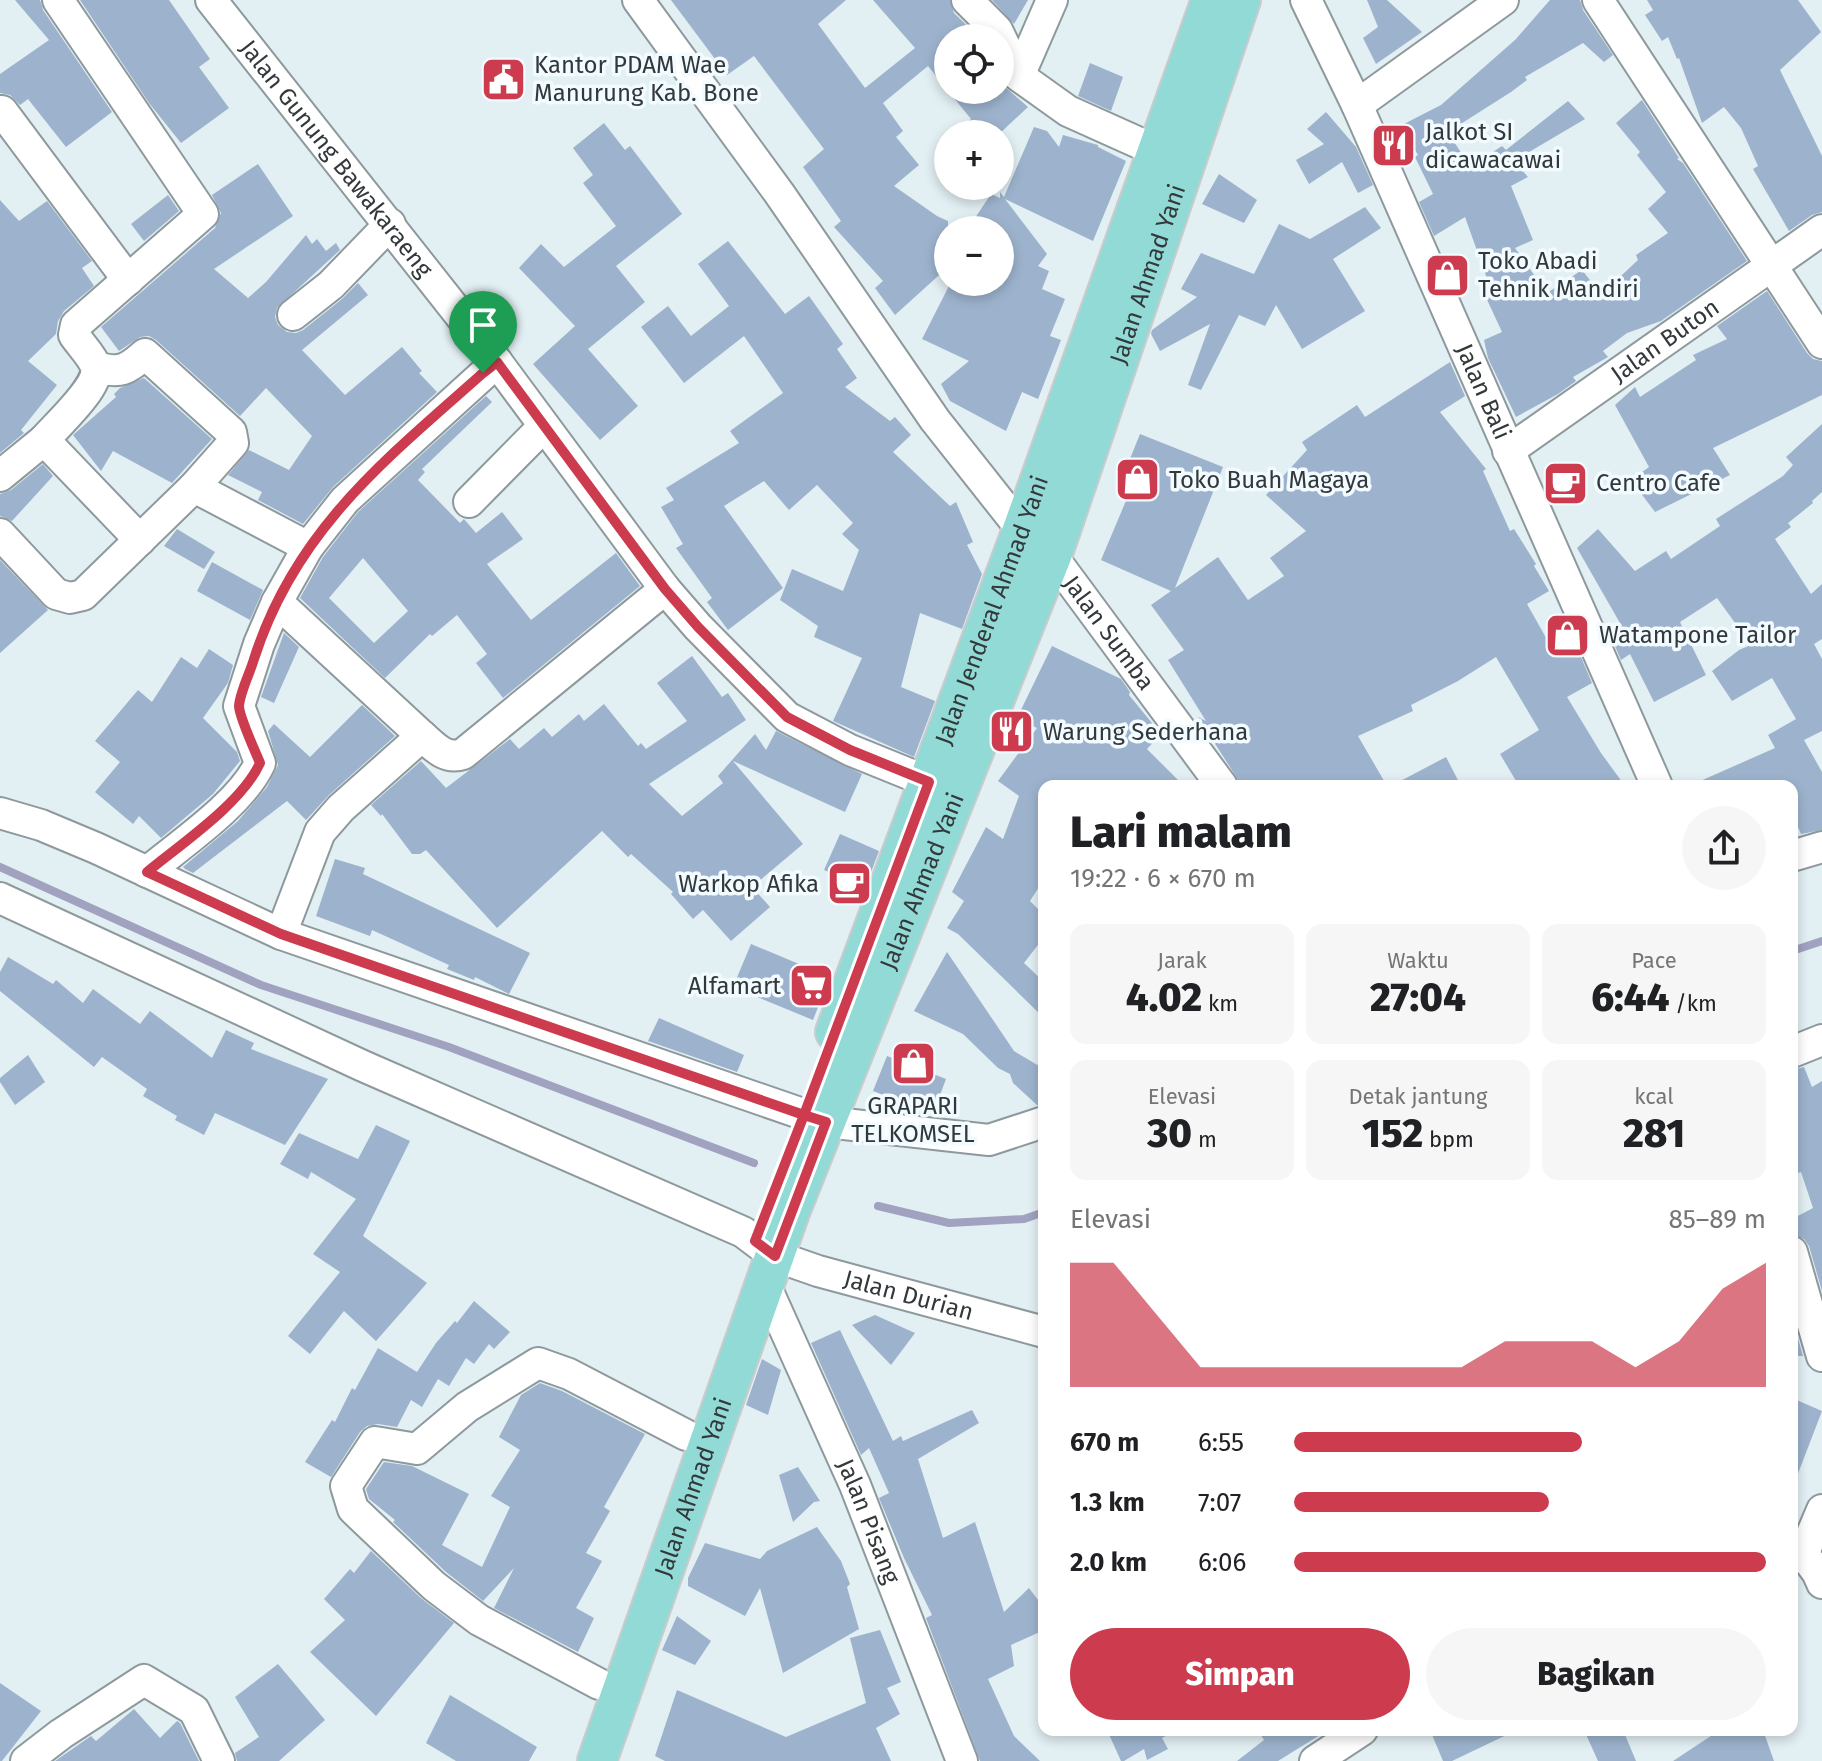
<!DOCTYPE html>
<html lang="id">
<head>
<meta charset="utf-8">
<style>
  body { margin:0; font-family:"Fira Sans",sans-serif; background:#f6f6f6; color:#202124; height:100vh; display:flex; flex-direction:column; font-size:30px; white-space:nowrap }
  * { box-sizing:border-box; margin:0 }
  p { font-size:26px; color:#757577 }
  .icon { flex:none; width:44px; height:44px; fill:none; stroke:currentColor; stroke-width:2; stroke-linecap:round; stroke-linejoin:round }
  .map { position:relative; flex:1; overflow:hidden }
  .side { position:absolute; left:1038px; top:780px; width:760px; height:956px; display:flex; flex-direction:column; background:#fff; border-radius:16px; box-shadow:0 4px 12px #0003 }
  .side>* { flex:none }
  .tools { position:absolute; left:934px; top:24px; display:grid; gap:16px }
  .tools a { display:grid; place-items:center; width:80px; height:80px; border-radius:50%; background:#fff; box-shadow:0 4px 12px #0003; font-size:40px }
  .pin { position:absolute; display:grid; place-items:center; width:68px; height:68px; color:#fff; margin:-82px -34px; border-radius:50% 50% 50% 0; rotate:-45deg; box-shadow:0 0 8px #0007 }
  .pin .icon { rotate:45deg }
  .round { display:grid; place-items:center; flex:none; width:84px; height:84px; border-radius:42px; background:#f6f6f6 }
  .summary { display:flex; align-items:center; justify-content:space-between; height:136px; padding:0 32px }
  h1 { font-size:44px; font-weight:800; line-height:60px }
  .stats { display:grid; grid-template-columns:repeat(3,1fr); gap:12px; height:136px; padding:8px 32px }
  .stats div { display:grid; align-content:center; border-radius:16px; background:#f6f6f6; text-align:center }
  .stats b { font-size:40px; font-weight:800 }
  .stats small { font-size:22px; font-weight:400 }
  .stats p { font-size:22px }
  .chart { height:224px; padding:16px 32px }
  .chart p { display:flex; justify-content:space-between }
  .chart svg { width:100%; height:144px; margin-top:8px; fill:#cc3c4e; opacity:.7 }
  .button { display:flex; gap:16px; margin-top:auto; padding:16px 32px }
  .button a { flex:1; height:92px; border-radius:48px; background:#cc3c4e; color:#fff; font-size:32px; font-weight:800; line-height:92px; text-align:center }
  .button a+a { background:#f6f6f6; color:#202124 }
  ul { padding:0 32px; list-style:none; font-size:26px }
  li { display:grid; grid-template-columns:128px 96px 1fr; align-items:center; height:60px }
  li i { height:20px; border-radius:10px; background:#cc3c4e }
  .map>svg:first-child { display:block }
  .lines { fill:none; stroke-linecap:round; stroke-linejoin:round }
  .stream { stroke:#a1a1c0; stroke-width:8 }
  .building { fill:#9db3cd; fill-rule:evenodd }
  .minor-casing { stroke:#8d999d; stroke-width:34 }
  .major-casing { stroke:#cacbcc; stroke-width:42 }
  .minor { stroke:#fff; stroke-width:30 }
  .major { stroke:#92dad6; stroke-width:38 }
  .route-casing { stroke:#fff; stroke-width:16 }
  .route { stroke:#cc3c4e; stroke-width:10 }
  .labels { text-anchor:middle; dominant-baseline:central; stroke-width:7; stroke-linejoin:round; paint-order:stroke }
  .poi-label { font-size:24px; fill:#33383a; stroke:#f2fbff; text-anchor:start }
  .street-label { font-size:24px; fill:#33383a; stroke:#f2fbff }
</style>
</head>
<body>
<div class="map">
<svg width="1822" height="1761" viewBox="0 0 1822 1761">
  <rect width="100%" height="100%" fill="#e2eff3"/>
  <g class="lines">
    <path class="stream" d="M0,867l261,118 188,62 305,116
      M1792,951l30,-10
      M878,1206l71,17 75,-4 20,-7"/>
  </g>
  <path class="building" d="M15,0h25l3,10 69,102 -46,35 -38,-48 -8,6 -10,-10 -10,-2v-19l49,-34z
    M80,0h89l41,59 -11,8 30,41 -48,35 -32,-40z
    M671,0h175l-28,24 47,64 50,-40 -42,-48h77l4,13 26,25h-32v52h52v-12l5,9 23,20 -29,27h-47l19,-15 -43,-53 -45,37 20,28 -7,6 23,28 -25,21 43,30 11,5v46l-53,48 -20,-27 8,-7 -49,-54 7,-6 -38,-54 21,-18 -70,-93 -27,19z
    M992,0h36l-14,24z
    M1367,0h20l35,32 -46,32 -13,-26 15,-11z
    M1550,0h30l3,10 30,45 -9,7 -21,-19 -58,34 2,3 -16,12 -63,40 22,35 32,-21 4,4 62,-49 17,18 -71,42 14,16 -17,9 22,54 -18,8 32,45 35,-23 15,19 7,-6 4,5 30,-28 -2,-5 32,-22 -20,-24 18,-17 -29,-37 3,-3 -24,-29 26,-23 37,58 -2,1 6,4 64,98 -86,60 -34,12 -24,18 5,6 -35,20 3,4 -18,13 -42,23 -28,-59 -4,-18 18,-8 -19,-41 7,-4 -25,-70 -31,19 -15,-34 14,-8 -18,-37 3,-2 -18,-29 41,-21 74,-65z
    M1647,0h151l23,32 -41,38 42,86v56l-10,3 -23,16 -36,-62 5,-3 -17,-38 -17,-21 -22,16 -23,-65 -2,1 -9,-22 -6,4 -17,-26 8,-5z
    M1090,63l33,14 -12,34 -33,-15z
    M1326,112l30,35 17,38 -15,8 -16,-31 -33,22 -13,-24 28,-16 -17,-15z
    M604,123l21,27 5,-4 52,68 -66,52 29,36 -57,47 50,57 -38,34 -67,-76 42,-38 -56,-58 22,-24 23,23 52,-41 -33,-43 10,-8 -20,-27z
    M1034,127l13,4 12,16 4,-12 35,10v2l28,14 -33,80 -88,-42 42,55 -9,12 11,5 -7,18 23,10 -15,37 11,4 -23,59 -16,-7 -16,39 -56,-30 -9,-17 28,-23 -47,-22 29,-57h49v-52h-33l24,-36 9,4v-6l4,5z
    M258,164l35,52 -79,53 34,29 18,-16 40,-47 6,9 5,-5 9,12 10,-8 4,7 -63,58 -2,9 3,8 9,7 9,1 7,-3 39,-31 16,-16 10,12 -66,55 43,45 57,-48 20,24 -3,2 18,19 -104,95 -30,37 -45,-24 4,-8 -34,-17 21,-25 40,20 23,-34 -46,-48 -26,28 -84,-76 -7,-4 -9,1 -21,14 -18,-24 114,-99 6,-15 -9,-18z
    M1219,174l38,26 -13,23 -42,-19z
    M168,195l11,16 -35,30 -13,-17z
    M0,200l19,21 28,-20 45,60 -10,7 12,18 -30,25 -6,10 -2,13 -28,27 29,24 -36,45 3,3 -24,20z
    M1365,207l16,21 -48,31 32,52 -63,38 -26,-44 -11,21 -26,-11 -38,75 -13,-5 22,-61 -50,27 -9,-17 1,-4 45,-33 -16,-8 20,-36 53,21 25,-50 31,15z
    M728,241l57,73 24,-18 34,48 -6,5 20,29 -12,9 45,34 5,-4 16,18 -18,17 57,54 6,-4 17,40 -6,3 15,29 -20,55 -42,-16 -19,74 34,14 -21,56 -81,-36 29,-63 -48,-21 4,-11 -38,-26 12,-31 51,22 16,-41 -17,-16 11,-11 -36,-38 -28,25 -25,-29 -40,25 59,82 -55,42 -21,-28 5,-4 -36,-50 7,-4 -22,-37 13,-7 -8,-12 73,-45 -9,-12 53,-38 -39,-57 -60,47 -43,-56 27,-21 23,30 38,-30 -31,-42z
    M1767,291l40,62 6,6 9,2v34l-109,53 17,27 -75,37 -24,-32 18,-13 -34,-62 20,-18 5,10 56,-37 -3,-5 34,-16 -10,-13z
    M1450,362l15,34 -25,16 46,57 -3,2 27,60 4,-2 22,35 -2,2 15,25 -22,13 22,39 16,-10 10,19 3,-2 14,33 -25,14 34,56 24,33h-106l-19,-32 39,-24 -43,-73 -38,24 -47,24 2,6 -55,25 29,50h-145l-44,-69 8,4 -38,-61 16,-10 -33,-45 20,-14 -70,-31 27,-64 -11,-5 23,-57 83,33 -48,121 43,-31 30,43 36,-24 -14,-18 36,-27 -40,-36 41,-45 -5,-8 55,-37 8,12z
    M144,378l68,61 -40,44 -59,-32 -12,20 -28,-36 43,-38 -2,-3 6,-6z
    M486,396l6,6 -70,67 3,3 -7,8 42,43 4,-4 12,14 26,-21 21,27 -36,25 44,56 85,-67 24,33 -137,112 -27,-35 11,-9 -30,-39 -25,21 -2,-2 -45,44 -85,-80 23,-41 35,-45zM363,558l45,53 -34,32 -45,-45z
    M1822,424v68l-10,9 1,2 -25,20 3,4 -16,12 36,55 11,-10v55l-8,5 8,15v72l-18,9 18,32v58l-21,4 -9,-21v-27h-103l86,-38 -7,-13 28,-16 -24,-41 -40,23 -20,-30 27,-21 12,-5 -34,-47 -37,24 26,53 -52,27 -24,-48 -9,6 -13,-30 12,-7 -43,-75 21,-19 37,42 31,-20 5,8 49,-33 -4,-7 67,-43 10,-11 -7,-8z
    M43,464l10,12 -41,45 -12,-5v-22l11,-4z
    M177,529l38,23 -11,17 -40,-23z
    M0,560l48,50 -48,43z
    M212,562l51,28 -13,30 -53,-29z
    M284,633l15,14 -25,56 -13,-6z
    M1052,646l69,33 9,13 -1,3 32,39 -14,15 37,37h-140v93l-14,22 14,14v22l-20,26 20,19v36l-86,-84 -11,-6 17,-27 -12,-9 34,-65 17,12 16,-43 -21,-15 39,-53 -20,-10z
    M209,649l24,16 -5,18 -25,35 34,34 3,9 -27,33 -52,44 -22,-22 -6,8 -38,-32 25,-30 -25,-21 43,-51 14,12 29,-45 16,11z
    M692,656l30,41 6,-4 18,27 -97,64 33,32 41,-33 -5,-7 37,-42 11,16 10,-19 86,43 -17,38 -112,-51 70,83 -51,43 18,20 -39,34 -28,-31 -10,9 -22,-25 2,-2 -42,-38 -3,3 -26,-26 -105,97 -71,-78 -6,4h-8l-30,-40 -1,2 -10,-11 50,-44 25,27 64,-49 9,10 25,-21 8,9 27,-23 5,7 20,-17 34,42 3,-3 5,6 41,-28 -30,-38z
    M362,705l33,31 -66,59 -23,25 -19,-19 -94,72 -8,-4 -2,-2 55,-46 29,-34 11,-22 -10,-34 6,-7 36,33z
    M1446,757l15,29h-70z
    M840,834l39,17 -14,37 -41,-18z
    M335,859l30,9 -2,6 167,79 -21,41 -34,-17 -1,3 -27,-11 2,-4 -77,-35 -2,6 -54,-20z
    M751,944l79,33 -17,43 -80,-33z
    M947,952l67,99 30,18v35l-7,1 -24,-22 -3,-9 -12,-6 -35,-34 -49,-23z
    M8,957l45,27 3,-4 27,23 10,-14 47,35 10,-13 62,47 14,-28 28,13 -3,6 77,30 -43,66 -70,-32 -11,22 -29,-15 2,-4 -34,-20 4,-7 -45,-32 -8,10 -94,-76v-19z
    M659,1018l85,37 -7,17 -89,-31z
    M28,1055l17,27 -30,23 -15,-23v-4z
    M887,1056l59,23 -13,35 -60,-23z
    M1804,1067l8,20 10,-6v210l-13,-45 -5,-7 -12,-5v-15l21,-11 -12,-36 -9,3v-105z
    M376,1125l34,16 -47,95 64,47 -51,58 -32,-30 -34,43 -22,-18 52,-64 -27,-18 43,-55 -45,-27 -3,7 -28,-15 19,-31 59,26z
    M474,1301l36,31 -16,17 -5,-5 -15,20 -8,-6 -17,28 -11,-7 -16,28 -11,-7 -14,27 -19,-3 -11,2 -7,6 -29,45 -26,-15 27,-42 3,2 17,-34 3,2 23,-42 39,24 19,-29 19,-22 2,2z
    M875,1315l40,18 -24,32 -39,-40z
    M1792,1317l11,39h-11z
    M840,1330l53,111 8,-5 2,5 69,-31 7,13 -61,36 25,79 32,-16 29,90 25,-24 15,20v22l-33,15 3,21 -26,13 26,57 26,25h-60l-54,-143 6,-3 -28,-57 -25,-60 10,-5 -20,-45 -8,7 -50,-112z
    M762,1359l19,11 -13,45 -22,-10z
    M540,1383l22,8 83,43 -41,73 6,4 -24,42 16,8 -26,47 18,10 -16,34 -84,-44 20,-40 -31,33 -37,-29 -53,-50 2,-2 -26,-21 -3,-10 18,-27 28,4 57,28 -27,51 40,22 28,-60 -19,-11 29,-46 -21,-13 22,-42z
    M1792,1398l30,13 -28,73h-2z
    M798,1467l22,34 -6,1 -21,20 -14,-47z
    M817,1527l24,34 9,23 -3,3 12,42 -76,44 -23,-85 -15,28 -57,-30v-8l17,-35 55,16 7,-8z
    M371,1551l51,48 32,24 -78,93 -66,-64 35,-32 -21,-21 26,-30 4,4z
    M677,1616l34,25 -16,24 -33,-15z
    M880,1630l21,52 -14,6 13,26 -24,14 15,33h-226l-10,-5 22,-66 109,47 80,-34 -16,-65z
    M278,1664l47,56 -46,41h-42l-2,-8 24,-16 -24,-40z
    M0,1683l41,28 -39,50h-2z
    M450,1695l87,52 -8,14h-73l-30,-18z
    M134,1709l26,29 17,-17 3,2 19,38h-144l36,-25 5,5z
    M1107,1730h69l-14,8 6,11 -21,11 -3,-11 -20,12h-3z
    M1258,1730h70l-50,31h-41l27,-21z
    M1430,1730h87l-65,31h-9z
    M1584,1730h39l13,31h-38z
    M1720,1730h43l11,31h-101z"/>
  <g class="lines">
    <defs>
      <g id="minor">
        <path d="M58,0l145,214 -127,111 -2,10c6,9 19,22 22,32 4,19 -40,59 -52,73l96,100"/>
        <path id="s1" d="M211,0l286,362 168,227 33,38 89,90 63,33 79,32"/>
        <path id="s2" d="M638,0l141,193 156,227 87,110 30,26 170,230"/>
        <path d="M967,0l30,30 22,46 49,35 89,40"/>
        <path id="s3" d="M1306,0l51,105 300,681"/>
        <path d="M1598,0l224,343"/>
        <path d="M1019,76l33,-76"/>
        <path d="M1357,105l146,-105"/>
        <path d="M2,111l126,169"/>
        <path d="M293,315l38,-30 59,-61"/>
        <path id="s4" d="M1508,451l314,-221"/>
        <path d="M0,476l44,-36"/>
        <path d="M194,487l114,60"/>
        <path d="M469,502l75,-76"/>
        <path d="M0,534l56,60 14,4 13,-3 111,-108 39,-44 -2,-11 -86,-78c-18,16 -25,20 -49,13"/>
        <path d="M277,602l145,134"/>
        <path d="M0,813l41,12 55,23 185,86 545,188 163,18 55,-18"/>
        <path d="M1792,856l30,-9"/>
        <path d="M147,872c35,-29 95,-69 113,-109l-21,-57 20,-62 18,-42 31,-55 37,-47 152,-138"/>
        <path id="s5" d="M0,898l363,168 380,166 32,24 43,15 226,61"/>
        <path d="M281,934l39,-102 21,-24 81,-72c13,11 23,24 41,18l202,-165"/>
        <path d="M1792,1052l30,-12"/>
        <path d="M1792,1252l30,104"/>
        <path id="s6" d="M765,1285l90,200 107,276"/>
        <path d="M1792,1548c13,8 25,20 30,35"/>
        <path d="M1803,1555l19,-45"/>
        <path d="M599,1684l-120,-64 -45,-34 -81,-77 -7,-23 29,-44 42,7 50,-42 71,-44 31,11 117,61"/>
        <path d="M26,1761l35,-27 83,-54 50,30 25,51"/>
        <path d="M1315,1761l47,-31"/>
      </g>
      <g id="major">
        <path id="s7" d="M835,1032l187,-502 189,-530"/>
        <path id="s8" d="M597,1761l193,-549 262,-656 189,-556"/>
      </g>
    </defs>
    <use href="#minor" class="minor-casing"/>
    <use href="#major" class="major-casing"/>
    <use href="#minor" class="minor"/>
    <use href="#major" class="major"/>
  </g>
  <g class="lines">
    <defs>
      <path id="route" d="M483,373c-97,86 -188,157 -229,286 -4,14 -14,33 -15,47 0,10 16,45 21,57 -18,40 -79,81 -113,109l134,62 523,181 -49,126 20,15 51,-134 -22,-7 125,-333 -79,-32 -63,-33 -89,-90 -33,-38 -168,-227 -14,11"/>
    </defs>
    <use href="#route" class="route-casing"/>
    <use href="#route" class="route"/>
  </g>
  <defs>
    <symbol id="civic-square" viewBox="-11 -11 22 22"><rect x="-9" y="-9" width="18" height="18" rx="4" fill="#cc3c4e" stroke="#f2fbff"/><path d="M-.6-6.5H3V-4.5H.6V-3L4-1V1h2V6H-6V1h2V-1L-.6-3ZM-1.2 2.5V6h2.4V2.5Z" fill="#fff"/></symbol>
    <symbol id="restaurant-square" viewBox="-11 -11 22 22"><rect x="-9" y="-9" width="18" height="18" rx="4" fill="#cc3c4e" stroke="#f2fbff"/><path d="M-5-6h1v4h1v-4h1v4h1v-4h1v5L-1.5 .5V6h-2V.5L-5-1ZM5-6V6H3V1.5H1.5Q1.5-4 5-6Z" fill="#fff"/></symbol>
    <symbol id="shop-square" viewBox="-11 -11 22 22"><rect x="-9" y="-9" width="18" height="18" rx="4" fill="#cc3c4e" stroke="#f2fbff"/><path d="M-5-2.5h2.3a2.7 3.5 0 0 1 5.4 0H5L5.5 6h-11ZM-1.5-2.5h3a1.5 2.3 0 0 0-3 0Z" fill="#fff"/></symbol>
    <symbol id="cafe-square" viewBox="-11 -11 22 22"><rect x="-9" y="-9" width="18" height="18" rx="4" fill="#cc3c4e" stroke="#f2fbff"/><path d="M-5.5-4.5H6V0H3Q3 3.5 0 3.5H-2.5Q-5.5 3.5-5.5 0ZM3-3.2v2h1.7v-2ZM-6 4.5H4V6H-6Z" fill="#fff"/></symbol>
    <symbol id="supermarket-square" viewBox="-11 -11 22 22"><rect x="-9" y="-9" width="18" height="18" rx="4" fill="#cc3c4e" stroke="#f2fbff"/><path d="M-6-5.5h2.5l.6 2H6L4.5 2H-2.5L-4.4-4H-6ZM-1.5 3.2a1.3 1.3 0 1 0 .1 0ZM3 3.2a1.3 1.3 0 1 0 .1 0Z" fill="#fff"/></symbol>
  </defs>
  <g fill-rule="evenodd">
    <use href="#civic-square" x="478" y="54" width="51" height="51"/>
    <use href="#restaurant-square" x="1368" y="120" width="51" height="51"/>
    <use href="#shop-square" x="1422" y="250" width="51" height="51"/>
    <use href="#shop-square" x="1112" y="454" width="51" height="51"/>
    <use href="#cafe-square" x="1540" y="458" width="51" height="51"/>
    <use href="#shop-square" x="1542" y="610" width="51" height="51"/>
    <use href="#restaurant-square" x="986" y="706" width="51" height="51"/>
    <use href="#cafe-square" x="824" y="858" width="51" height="51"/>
    <use href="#supermarket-square" x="786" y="960" width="51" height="51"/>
    <use href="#shop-square" x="888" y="1038" width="51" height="51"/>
  </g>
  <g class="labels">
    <g class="poi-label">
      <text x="534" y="65">Kantor PDAM Wae<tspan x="534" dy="28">Manurung Kab. Bone</tspan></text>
      <text x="1425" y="132">Jalkot SI<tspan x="1425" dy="28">dicawacawai</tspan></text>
      <text x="1478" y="261">Toko Abadi<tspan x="1478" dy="28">Tehnik Mandiri</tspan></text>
      <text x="1169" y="480">Toko Buah Magaya</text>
      <text x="1596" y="483">Centro Cafe</text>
      <text x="1599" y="635">Watampone Tailor</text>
      <text x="1043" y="732">Warung Sederhana</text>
      <text x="819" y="884" text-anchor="end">Warkop Afika</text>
      <text x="781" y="986" text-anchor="end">Alfamart</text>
      <text x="913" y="1106" text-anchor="middle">GRAPARI<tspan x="913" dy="28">TELKOMSEL</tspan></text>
    </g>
    <g class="street-label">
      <text stroke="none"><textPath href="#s1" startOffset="202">Jalan Gunung Bawakaraeng</textPath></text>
      <text stroke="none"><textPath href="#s8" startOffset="1586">Jalan Ahmad Yani</textPath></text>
      <text stroke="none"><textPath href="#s4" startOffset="192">Jalan Buton</textPath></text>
      <text stroke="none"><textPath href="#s3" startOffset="430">Jalan Bali</textPath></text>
      <text stroke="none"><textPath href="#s7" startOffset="450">Jalan Jenderal Ahmad Yani</textPath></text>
      <text stroke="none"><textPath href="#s2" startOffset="790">Jalan Sumba</textPath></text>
      <text stroke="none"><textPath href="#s8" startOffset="938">Jalan Ahmad Yani</textPath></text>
      <text stroke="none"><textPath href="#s5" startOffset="994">Jalan Durian</textPath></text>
      <text stroke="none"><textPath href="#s8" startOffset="290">Jalan Ahmad Yani</textPath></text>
      <text stroke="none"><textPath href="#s6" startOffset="258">Jalan Pisang</textPath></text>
    </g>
  </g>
</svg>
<div class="tools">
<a><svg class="icon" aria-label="locate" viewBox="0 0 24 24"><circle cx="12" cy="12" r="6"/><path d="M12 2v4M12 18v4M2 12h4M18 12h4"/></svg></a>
<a>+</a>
<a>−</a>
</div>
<div class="pin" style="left:483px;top:373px;background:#1e9e55"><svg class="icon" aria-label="arrive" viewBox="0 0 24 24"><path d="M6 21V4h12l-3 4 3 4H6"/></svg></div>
<section class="side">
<div class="summary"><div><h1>Lari malam</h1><p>19:22 · 6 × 670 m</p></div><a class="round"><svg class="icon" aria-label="share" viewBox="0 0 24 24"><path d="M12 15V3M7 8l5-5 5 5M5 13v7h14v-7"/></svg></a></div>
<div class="stats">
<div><p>Jarak</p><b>4.02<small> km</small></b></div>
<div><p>Waktu</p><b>27:04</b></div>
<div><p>Pace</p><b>6:44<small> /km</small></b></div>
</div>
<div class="stats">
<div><p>Elevasi</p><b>30<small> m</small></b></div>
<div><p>Detak jantung</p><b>152<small> bpm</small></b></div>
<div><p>kcal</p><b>281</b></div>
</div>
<div class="chart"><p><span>Elevasi</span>85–89 m</p>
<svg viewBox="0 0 160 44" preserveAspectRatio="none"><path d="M0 44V6L10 6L20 22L30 38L40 38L50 38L60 38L70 38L80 38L90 38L100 30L110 30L120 30L130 38L140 30L150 14L160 6V44z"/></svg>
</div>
<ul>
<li><b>670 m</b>6:55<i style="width:61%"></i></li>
<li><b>1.3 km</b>7:07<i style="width:54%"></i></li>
<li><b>2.0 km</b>6:06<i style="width:100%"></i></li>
</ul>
<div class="button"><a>Simpan</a><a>Bagikan</a></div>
</section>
</div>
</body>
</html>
